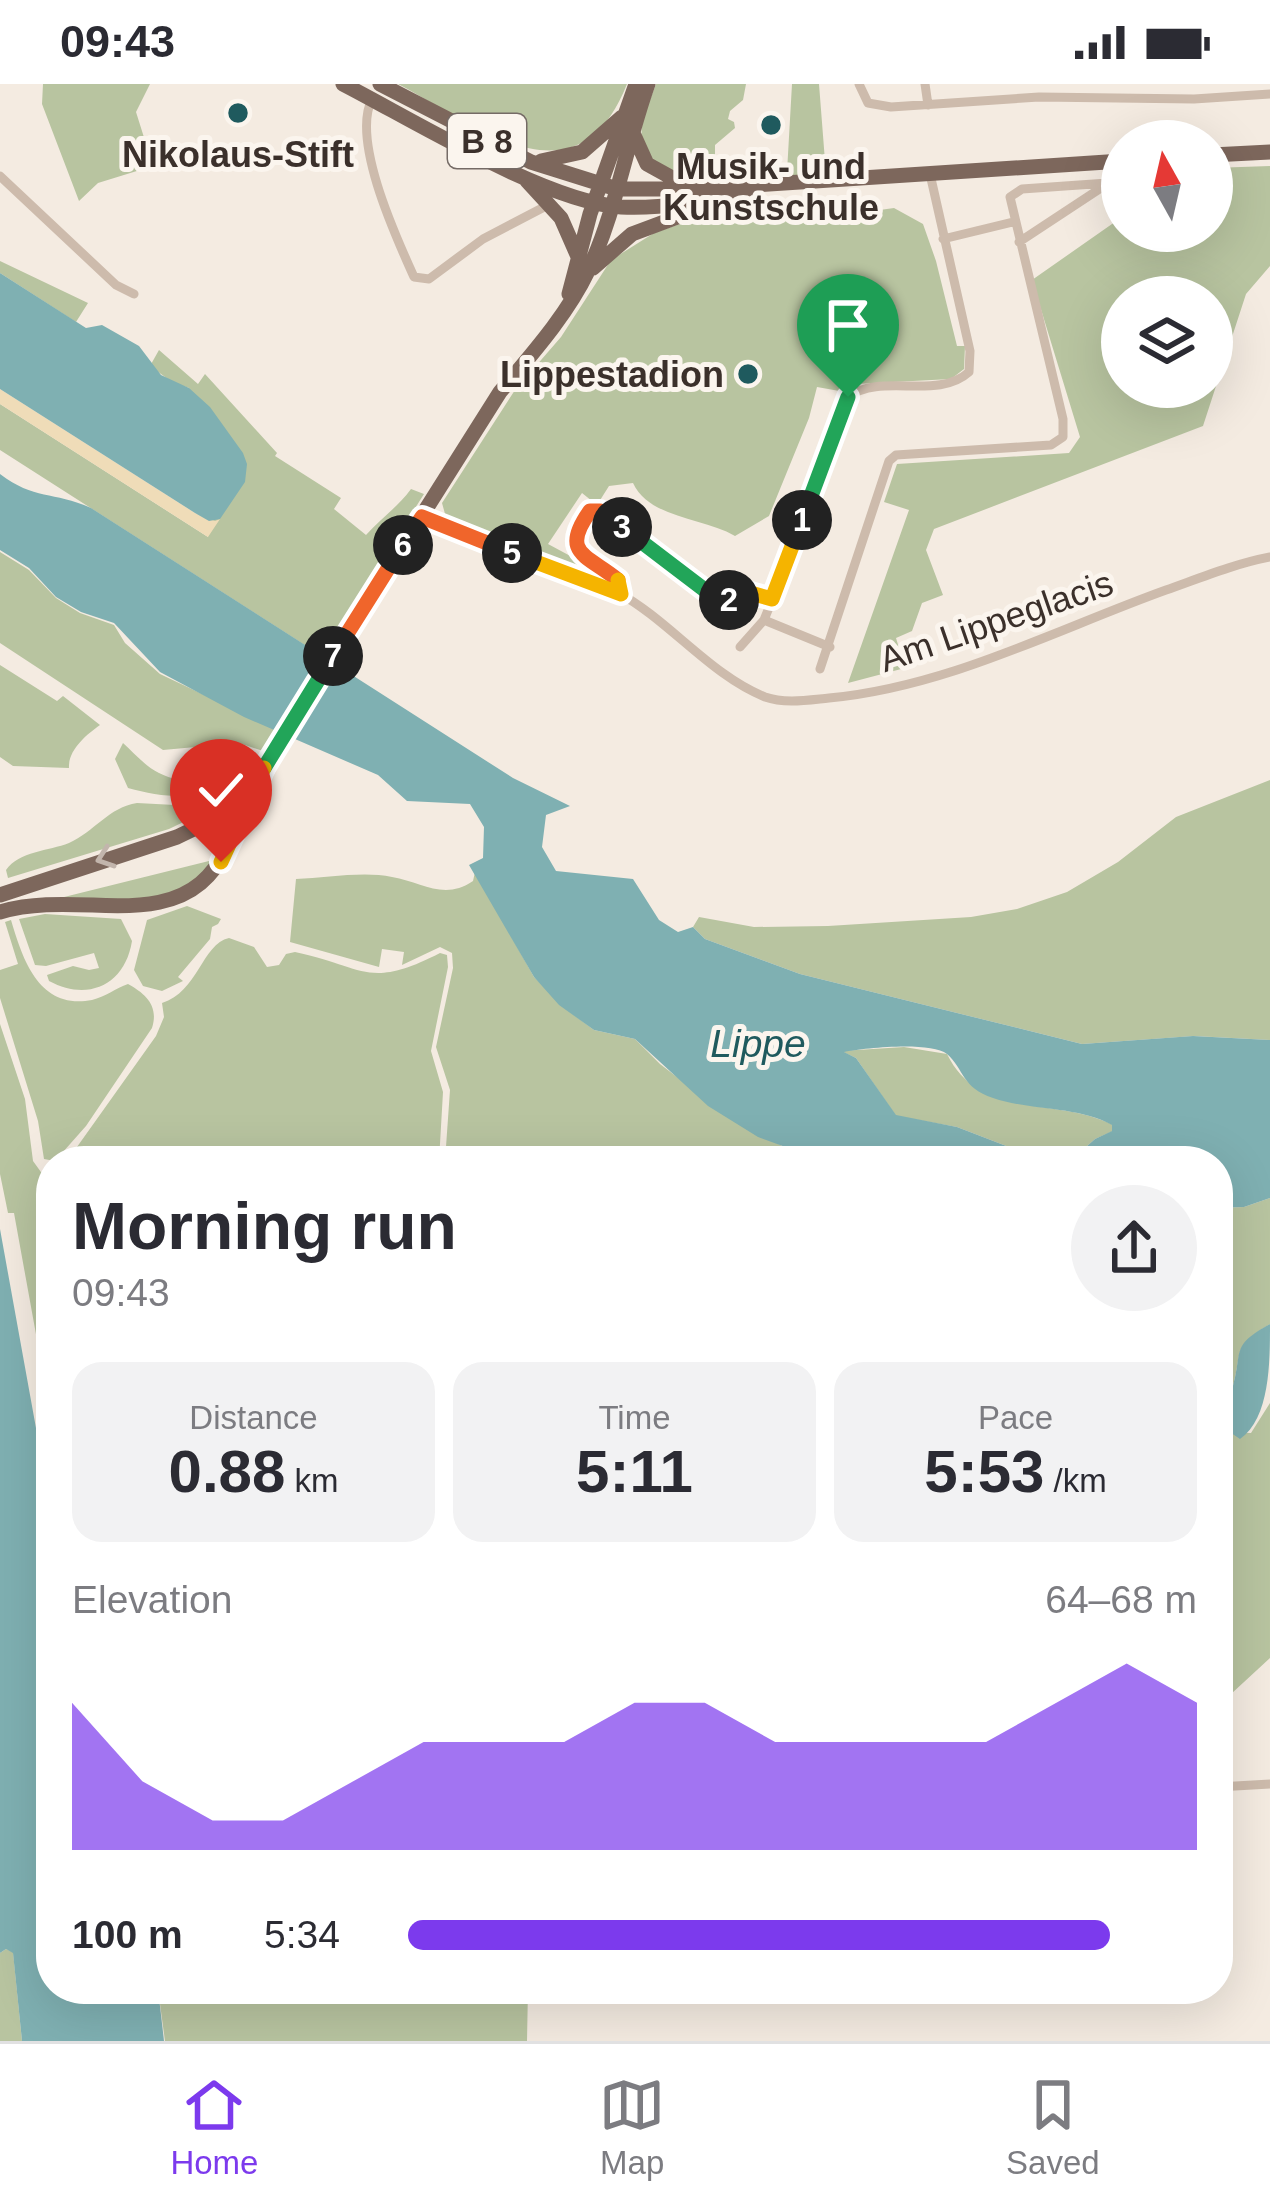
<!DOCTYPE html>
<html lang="en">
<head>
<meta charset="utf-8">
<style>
  body { margin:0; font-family:Helvetica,sans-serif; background:#f2f2f3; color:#2b2b33; height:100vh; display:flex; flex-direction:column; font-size:45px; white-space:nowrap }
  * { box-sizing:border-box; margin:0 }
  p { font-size:39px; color:#7c7c81 }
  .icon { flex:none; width:66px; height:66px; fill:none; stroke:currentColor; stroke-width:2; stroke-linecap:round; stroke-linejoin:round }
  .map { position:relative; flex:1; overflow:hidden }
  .drawer { position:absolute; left:36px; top:1062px; width:1197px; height:858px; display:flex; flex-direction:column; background:#fff; border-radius:48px; box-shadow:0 12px 48px #0002 }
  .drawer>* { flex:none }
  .needle { width:78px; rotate:352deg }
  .buttons { position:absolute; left:1101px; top:36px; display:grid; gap:24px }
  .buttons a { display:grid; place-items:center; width:132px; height:132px; border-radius:50%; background:#fff; box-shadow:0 12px 48px #0002; font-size:60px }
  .pin { position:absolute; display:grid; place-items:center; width:102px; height:102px; color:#fff; margin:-123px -51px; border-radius:50% 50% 50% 0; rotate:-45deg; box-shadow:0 0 12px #0007 }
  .pin .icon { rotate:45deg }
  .km { position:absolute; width:60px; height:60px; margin:-30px; border-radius:50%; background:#222; color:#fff; font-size:33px; line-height:60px; text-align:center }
  .round { display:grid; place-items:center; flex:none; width:126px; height:126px; border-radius:63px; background:#f2f2f3 }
  .summary { display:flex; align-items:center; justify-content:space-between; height:204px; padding:0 36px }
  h1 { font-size:66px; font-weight:600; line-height:90px }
  .figures { display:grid; grid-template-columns:repeat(3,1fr); gap:18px; height:204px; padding:12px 36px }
  .figures div { display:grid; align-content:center; border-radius:30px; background:#f2f2f3; text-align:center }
  .figures b { font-size:60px; font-weight:600 }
  .figures small { font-size:33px; font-weight:400 }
  .figures p { font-size:33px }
  .chart { height:336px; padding:24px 36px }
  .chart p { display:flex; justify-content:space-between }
  .chart svg { width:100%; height:216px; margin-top:12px; fill:#7c3aed; opacity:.7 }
  ul { padding:0 36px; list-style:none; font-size:39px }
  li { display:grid; grid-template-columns:192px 144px 1fr; align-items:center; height:90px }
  li i { height:30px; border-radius:15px; background:#7c3aed }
  .status { display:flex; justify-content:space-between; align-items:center; height:84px; padding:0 60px; background:#fff; direction:ltr }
  .status svg { height:33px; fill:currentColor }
  .dock { display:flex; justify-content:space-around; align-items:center; height:168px; border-top:3px solid #e1e1e2; background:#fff; font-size:33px; color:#7c7c81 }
  .dock a { display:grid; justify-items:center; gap:6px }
  .dock .on { color:#7c3aed }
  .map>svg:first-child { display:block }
  .green { fill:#b8c4a0; fill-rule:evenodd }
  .sand { fill:#efdcb8 }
  .water { fill:#7fb0b2 }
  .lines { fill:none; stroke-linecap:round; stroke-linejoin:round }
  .street { stroke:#cdbbac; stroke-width:9 }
  .primary { stroke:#7d675c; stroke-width:15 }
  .oneway { stroke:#c2b5ac }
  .split-1-casing { stroke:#fff; stroke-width:24 }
  .split-2-casing { stroke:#fff; stroke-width:24 }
  .split-3-casing { stroke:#fff; stroke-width:24 }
  .split-4-casing { stroke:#fff; stroke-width:24 }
  .split-5-casing { stroke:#fff; stroke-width:24 }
  .split-6-casing { stroke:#fff; stroke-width:24 }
  .split-7-casing { stroke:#fff; stroke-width:24 }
  .split-8-casing { stroke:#fff; stroke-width:24 }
  .split-9-casing { stroke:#fff; stroke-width:24 }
  .split-1 { stroke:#22a559; stroke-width:15 }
  .split-2 { stroke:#f5b400; stroke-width:15 }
  .split-3 { stroke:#22a559; stroke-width:15 }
  .split-4 { stroke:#f0652b; stroke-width:15 }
  .split-5 { stroke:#f5b400; stroke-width:15 }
  .split-6 { stroke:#f0652b; stroke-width:15 }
  .split-7 { stroke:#f0652b; stroke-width:15 }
  .split-8 { stroke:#22a559; stroke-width:15 }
  .split-9 { stroke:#f5b400; stroke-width:15 }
  .poi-dot { fill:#1f5a5e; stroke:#fbf5ee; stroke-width:4.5 }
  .labels { text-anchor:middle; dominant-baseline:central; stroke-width:10; stroke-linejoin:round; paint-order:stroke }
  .shield { fill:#fbf5ee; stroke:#756b66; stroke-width:3 }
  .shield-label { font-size:33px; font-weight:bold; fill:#3b302b }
  .poi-label { font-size:36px; font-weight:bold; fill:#3b302b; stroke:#fbf5ee }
  .street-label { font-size:36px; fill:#3b302b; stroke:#fbf5ee }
  .water-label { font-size:39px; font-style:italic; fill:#1f5a5e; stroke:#fbf5ee }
</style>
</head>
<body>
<div class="status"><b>09:43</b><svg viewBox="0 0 49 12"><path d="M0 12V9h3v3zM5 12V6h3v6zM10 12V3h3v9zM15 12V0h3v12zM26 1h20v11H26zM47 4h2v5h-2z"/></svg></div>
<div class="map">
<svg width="1270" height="1957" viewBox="0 0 1270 1957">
  <rect width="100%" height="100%" fill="#f4ebe1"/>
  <path class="green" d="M43,0h107l-14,28 17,54 -55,17 -19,18 -37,-97z
    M398,0h229c-50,126 -149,42 -229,0z
    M656,0h90l-3,16 -13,11 -2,8 6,3 1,6 -20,17v23l72,4 5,-88h27l7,90c-42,2 -176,26 -184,-35 -3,-18 8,-38 14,-55z
    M1270,82v100l-24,28 -43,132 -269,103 -8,21 17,45 -21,8 -10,28 -16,7 9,30 -57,15 61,-173 -25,-8 13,-38 172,-11 11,-16 -48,-157 90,-63v14h90v-63zM1122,213h90v90h-90z
    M894,124l29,16 13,37 21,85h8l-1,23 -13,10 -95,5 -11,8 -28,-5 -8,31 -40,98 -34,20c-32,-19 -85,-17 -102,-53l-24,3 -12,19 -15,-12 -34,51 67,36 -2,7 -149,-56 -17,-10 -5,-18 73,-113 46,-53 50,-77 43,-27 32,-11 129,-10 1,7z
    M0,177l88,42 -12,19 -76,-49z
    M159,266l39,34 7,-10 72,79 -2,3 66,42 -7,11 32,26c15,-17 31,-27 45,-46l13,5 -102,162 -322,-206v-46l208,133 -19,-149 -17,-6 -22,-16z
    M0,468l29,18 27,28 24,15 34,12 11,18 35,31 116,55 -13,22 -24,-8 -76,7 -163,-107z
    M0,581l57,36 6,-5 37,29c-14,10 -32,25 -31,43l-56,-2 -13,-9z
    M123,659c11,10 23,24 36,30 25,13 71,14 90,-7l3,2c-33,35 -81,32 -124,20l-13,-29z
    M1270,696v260l-76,-4 -112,8 -282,-70 -95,-35 -12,-12 6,-10 55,10 74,-1 143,-9 46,-8 50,-17 51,-30 58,-45z
    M137,719l57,3 6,8 -31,15 -161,49 -2,-8c13,-19 43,-19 63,-27 25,-11 40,-36 68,-40z
    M217,775c-42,55 -111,43 -173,43z
    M475,788l59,105 36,35 24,18 41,9 25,25 74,57 77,40h-366l5,-71 -14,-43 17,-79 -1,-15 -12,-6 -38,18 2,-13 -22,-3 -3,18 -89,-25 6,-63c30,-1 67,-8 96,-2 30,5 52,24 81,4z
    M187,822l34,13 -3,5 -6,3 -2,12 -32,38 5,4 -21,10 -19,-5 -9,-16 13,-50z
    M45,830l76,5 11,22c-7,44 -44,61 -83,40l-2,-6 26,-9 16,4 10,-2 -5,-15 -48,13 -11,-1 -16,-46z
    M11,836c12,40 28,90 81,80 13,-3 24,-12 36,-16 18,10 31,22 24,44l-66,98 -31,35 -11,-2 -6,-38 -38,-123v-28l18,-6 -13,-42z
    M229,854l25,9 13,20 12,-2 7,-11 9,-2c70,15 73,38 145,1l7,2 1,12 -17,84 12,41 -4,69h-372l89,-125 8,-19 -2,-14c36,-11 40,-59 67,-65z
    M0,940l25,75 8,62 18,25v231l-37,-204h-6l-8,-39z
    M904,963l43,7c33,67 110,42 166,71v6l-18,8 -25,22h-25l-88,-34 -61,-11 -40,-58 -15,-7z
    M1270,1114v126c-39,24 -27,26 -37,62l-8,3 -7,-9v-172l26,-1z
    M1270,1319v255l-52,48v-282h4l4,8 25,1z
    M6,1865l7,3 9,89h-22v-88z
    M158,1905h370l-1,52h-362z"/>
  <path class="sand" d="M0,305l195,124 20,8 5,-2 -12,18 -208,-133z"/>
  <path class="water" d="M0,189l86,55 16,-3 37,21 22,29 28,13 21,19 33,46 4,11 -2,18 -25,37 -11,2 -14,-8 -195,-124z
    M0,390c34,26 53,17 91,34l422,270 57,28 -24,9 -4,32 14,24 77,8 26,41 19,12 15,-5 12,12 95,35 282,70 111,-8 77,4v158l-26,9 -26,1v-47h-148l25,-22 17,-8v-6c-35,-19 -81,-14 -119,-27 -31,-10 -29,-29 -46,-44 -16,-13 -84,-6 -103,-2l12,6 40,57 61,12 88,34h-234l-12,-9 -41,-15 -50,-31 -73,-67 -41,-9 -35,-25 -25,-28 -65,-112 14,-7 1,-31 -14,-23 -63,-3 -29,-26 -134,-58 -84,-45 -46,-49 -33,-11 -25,-15 -27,-29 -29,-18z
    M0,1145l51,282v478h107l6,52h-142l-9,-88 -7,-4 -6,4z
    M1270,1240c0,39 0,94 -30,115l-22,-15v-44l7,9 8,-3c10,-35 -3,-40 37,-62z"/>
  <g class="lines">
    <path class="street" d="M859,0l9,19 23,4 148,-10 155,2 76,-5
      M925,0l3,21
      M372,15c-21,41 24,138 42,178l15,2 54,-40 67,-35
      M0,92l116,109 18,9
      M943,155l70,-17
      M1019,158l85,-56
      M421,433c60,37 134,42 196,75 52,28 93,83 148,105 20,7 43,3 64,1 118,-11 226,-68 337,-108 34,-12 68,-26 104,-33
      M621,510l-4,-16 -33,-21 -9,-16 3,-13 12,-17h10l125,90 22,-9 25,8 76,-203c34,-25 89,4 121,-25l1,-21 -40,-177
      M764,536l66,27
      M740,563l24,-27 8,-20
      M820,585l69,-208 7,-6 155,-10 12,-8v-18l-53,-222 12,-8 100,-7
      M1218,1703l52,-3"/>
    <path class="primary" d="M343,0c70,36 203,118 278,123 41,2 88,-6 129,-13
      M380,0l151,78 86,27h76l429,-28
      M633,49l14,31 38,21
      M1212,71l58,-3
      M541,77l41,-9 40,-35
      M527,97l34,37 18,41
      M593,184l39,-34 75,-28
      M569,210l21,-80 46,-130
      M0,811l177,-58 31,-15 33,-28 29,-38 230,-364c31,-37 67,-77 88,-121 28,-59 38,-126 60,-187
      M0,828c30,-9 62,-8 93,-7 114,7 125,-30 166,-125"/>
  </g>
  <defs><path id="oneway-chevron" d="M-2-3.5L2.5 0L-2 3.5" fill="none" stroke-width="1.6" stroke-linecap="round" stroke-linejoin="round" transform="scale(3)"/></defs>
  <use class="oneway" href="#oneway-chevron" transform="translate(105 774) rotate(161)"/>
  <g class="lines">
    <defs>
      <path id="split-1" d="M802,436l46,-123"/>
      <path id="split-2" d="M729,516l18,-8 25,7 30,-79"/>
      <path id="split-3" d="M622,443l88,67 19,6"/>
      <path id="split-4" d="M618,496c-30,-25 -59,-26 -28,-69h10l22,16"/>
      <path id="split-5" d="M512,469l109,41 -3,-14"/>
      <path id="split-6" d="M403,461l19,-28 90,36"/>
      <path id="split-7" d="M333,572l70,-111"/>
      <path id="split-8" d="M264,684l69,-112"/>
      <path id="split-9" d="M221,778l43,-94"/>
    </defs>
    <use href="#split-1" class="split-1-casing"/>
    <use href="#split-2" class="split-2-casing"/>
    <use href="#split-3" class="split-3-casing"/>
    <use href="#split-4" class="split-4-casing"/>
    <use href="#split-5" class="split-5-casing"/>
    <use href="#split-6" class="split-6-casing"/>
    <use href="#split-7" class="split-7-casing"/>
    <use href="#split-8" class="split-8-casing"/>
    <use href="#split-9" class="split-9-casing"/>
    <use href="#split-1" class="split-1"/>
    <use href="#split-2" class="split-2"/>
    <use href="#split-3" class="split-3"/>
    <use href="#split-4" class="split-4"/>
    <use href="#split-5" class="split-5"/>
    <use href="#split-6" class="split-6"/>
    <use href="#split-7" class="split-7"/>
    <use href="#split-8" class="split-8"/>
    <use href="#split-9" class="split-9"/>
  </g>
  <g class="poi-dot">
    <circle cx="238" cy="29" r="12"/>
    <circle cx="771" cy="41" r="12"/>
    <circle cx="748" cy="290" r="12"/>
  </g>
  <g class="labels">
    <rect class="shield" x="448" y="30" width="78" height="54" rx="9"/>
    <g class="shield-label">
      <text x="487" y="57">B 8</text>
    </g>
    <g class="poi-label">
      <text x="238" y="70">Nikolaus-Stift</text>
      <text x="771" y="82">Musik- und<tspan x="771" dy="41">Kunstschule</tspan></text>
      <text x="724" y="290" text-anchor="end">Lippestadion</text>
    </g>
    <g class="street-label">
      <text transform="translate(996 537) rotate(-19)">Am Lippeglacis</text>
    </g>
    <g class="water-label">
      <text x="758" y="959">Lippe</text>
    </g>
  </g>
</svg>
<div class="buttons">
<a><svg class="needle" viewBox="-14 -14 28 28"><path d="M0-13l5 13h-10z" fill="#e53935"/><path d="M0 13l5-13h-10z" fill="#7c7c81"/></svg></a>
<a><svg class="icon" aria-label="layers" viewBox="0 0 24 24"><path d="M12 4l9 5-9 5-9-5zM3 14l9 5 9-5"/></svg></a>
</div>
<div class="pin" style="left:848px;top:313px;background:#1e9e55"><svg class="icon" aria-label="arrive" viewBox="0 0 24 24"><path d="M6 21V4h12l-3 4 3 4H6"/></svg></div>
<div class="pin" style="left:221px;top:778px;background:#d93025"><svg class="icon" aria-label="check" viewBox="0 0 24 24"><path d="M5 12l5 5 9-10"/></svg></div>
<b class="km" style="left:802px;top:436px">1</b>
<b class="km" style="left:729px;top:516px">2</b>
<b class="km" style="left:622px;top:443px">3</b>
<b class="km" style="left:512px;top:469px">5</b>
<b class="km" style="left:403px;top:461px">6</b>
<b class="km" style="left:333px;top:572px">7</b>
<section class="drawer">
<div class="summary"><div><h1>Morning run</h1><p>09:43</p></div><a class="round"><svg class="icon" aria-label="share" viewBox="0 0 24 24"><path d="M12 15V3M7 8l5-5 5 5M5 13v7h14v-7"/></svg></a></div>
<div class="figures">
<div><p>Distance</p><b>0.88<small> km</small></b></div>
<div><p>Time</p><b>5:11</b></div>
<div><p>Pace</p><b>5:53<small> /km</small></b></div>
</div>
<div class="chart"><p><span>Elevation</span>64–68 m</p>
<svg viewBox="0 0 160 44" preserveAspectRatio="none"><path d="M0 44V14L10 30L20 38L30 38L40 30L50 22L60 22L70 22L80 14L90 14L100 22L110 22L120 22L130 22L140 14L150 6L160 14V44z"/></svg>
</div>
<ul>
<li><b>100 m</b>5:34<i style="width:89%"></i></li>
</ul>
</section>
</div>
<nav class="dock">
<a class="on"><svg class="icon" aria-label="home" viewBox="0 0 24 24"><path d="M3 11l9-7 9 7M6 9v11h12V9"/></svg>Home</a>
<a><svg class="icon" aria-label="map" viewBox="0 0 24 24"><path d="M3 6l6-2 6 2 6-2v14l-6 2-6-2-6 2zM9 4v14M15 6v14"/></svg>Map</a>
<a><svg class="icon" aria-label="saved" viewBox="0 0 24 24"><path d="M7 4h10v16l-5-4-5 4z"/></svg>Saved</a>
</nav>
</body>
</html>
